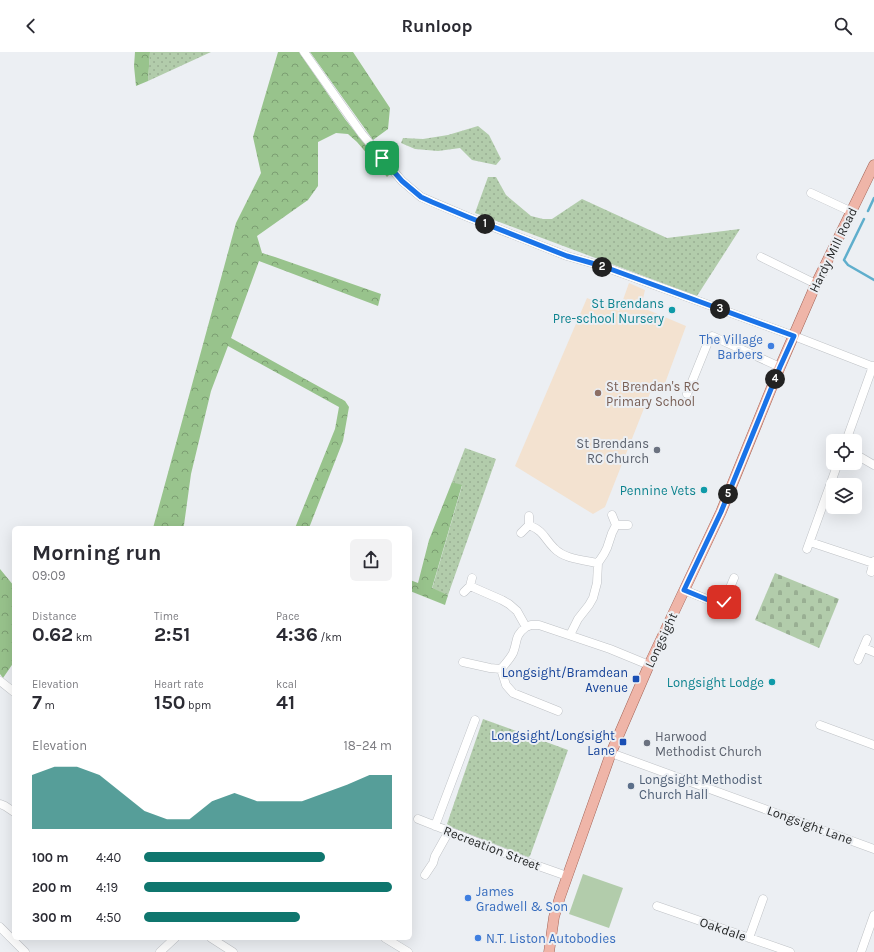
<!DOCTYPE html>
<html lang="en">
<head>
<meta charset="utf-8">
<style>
  body { margin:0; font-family:Karla,sans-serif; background:#f2f2f3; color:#2b2b33; height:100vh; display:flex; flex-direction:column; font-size:15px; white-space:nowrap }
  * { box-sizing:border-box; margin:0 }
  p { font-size:13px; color:#7c7c81 }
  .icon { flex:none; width:22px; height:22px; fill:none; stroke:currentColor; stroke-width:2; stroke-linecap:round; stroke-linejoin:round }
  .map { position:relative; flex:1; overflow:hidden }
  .drawer { position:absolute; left:12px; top:474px; width:400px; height:414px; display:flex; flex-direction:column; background:#fff; border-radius:6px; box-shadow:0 4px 16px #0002 }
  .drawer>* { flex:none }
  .fabs { position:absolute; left:826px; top:382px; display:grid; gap:8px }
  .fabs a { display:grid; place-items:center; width:36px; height:36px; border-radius:6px; background:#fff; box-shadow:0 4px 16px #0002; font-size:20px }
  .pin { position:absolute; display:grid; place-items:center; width:34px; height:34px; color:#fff; margin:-17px; border-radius:8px; box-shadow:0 2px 6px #0006 }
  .km { position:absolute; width:20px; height:20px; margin:-10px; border-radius:50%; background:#222; color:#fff; font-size:11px; line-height:20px; text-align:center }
  .round { display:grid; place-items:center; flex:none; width:42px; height:42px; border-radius:6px; background:#f2f2f3 }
  .headline { display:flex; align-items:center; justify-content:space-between; height:68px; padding:0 20px }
  h1 { font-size:22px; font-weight:700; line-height:30px }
  .metrics { display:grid; grid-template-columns:repeat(3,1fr); gap:6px; height:68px; padding:4px 20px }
  .metrics div { display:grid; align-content:center }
  .metrics b { font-size:20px; font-weight:700 }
  .metrics small { font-size:11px; font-weight:400 }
  .metrics p { font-size:11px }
  .chart { height:112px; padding:8px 20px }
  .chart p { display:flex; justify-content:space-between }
  .chart svg { width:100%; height:72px; margin-top:4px; fill:#0f766e; opacity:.7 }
  ul { padding:0 20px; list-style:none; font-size:13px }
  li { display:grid; grid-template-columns:64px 48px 1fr; align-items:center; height:30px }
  li i { height:10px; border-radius:5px; background:#0f766e }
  header { display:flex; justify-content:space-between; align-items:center; height:52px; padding:0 20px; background:#fff; font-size:18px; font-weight:700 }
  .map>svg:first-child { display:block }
  .education { fill:#f3e2d0 }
  .green { fill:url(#green-dots) }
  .forest { fill:url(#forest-crowns) }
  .cemetery { fill:url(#cemetery-stones) }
  .pitch { fill:#b2ccab }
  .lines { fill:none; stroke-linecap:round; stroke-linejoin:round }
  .stream { stroke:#5faecc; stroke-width:2.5 }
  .minor-casing { stroke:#bfc2c6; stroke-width:9 }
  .major-casing { stroke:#a26356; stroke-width:11 }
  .minor { stroke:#fff; stroke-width:8 }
  .major { stroke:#efb5a8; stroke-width:10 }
  .route-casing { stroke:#fff; stroke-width:8 }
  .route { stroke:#1a73e8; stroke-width:5 }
  .culture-dot { fill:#0f9aa8; stroke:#eceff3; stroke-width:1.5 }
  .shop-dot { fill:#3f7fe0; stroke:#eceff3; stroke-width:1.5 }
  .education-dot { fill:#8d6e63; stroke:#eceff3; stroke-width:1.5 }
  .worship-dot { fill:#6b7280; stroke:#eceff3; stroke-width:1.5 }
  .transit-dot { fill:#1a4fb4; stroke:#eceff3; stroke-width:1.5 }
  .service-dot { fill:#5c6f8a; stroke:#eceff3; stroke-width:1.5 }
  .labels { text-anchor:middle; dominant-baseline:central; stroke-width:4; stroke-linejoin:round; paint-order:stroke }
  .street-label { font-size:13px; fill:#262829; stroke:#eceff3 }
  .culture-label { font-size:13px; fill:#0d838f; stroke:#eceff3; text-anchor:end }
  .shop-label { font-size:13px; fill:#366cbe; stroke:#eceff3; text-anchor:start }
  .education-label { font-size:13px; fill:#785e54; stroke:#eceff3; text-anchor:start }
  .worship-label { font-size:13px; fill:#5b616d; stroke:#eceff3; text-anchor:end }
  .transit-label { font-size:13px; fill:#164399; stroke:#eceff3; text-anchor:end }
  .service-label { font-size:13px; fill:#4e5e75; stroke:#eceff3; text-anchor:start }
</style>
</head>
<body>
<header><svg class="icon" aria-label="back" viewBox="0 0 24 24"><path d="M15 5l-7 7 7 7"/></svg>Runloop<svg class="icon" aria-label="search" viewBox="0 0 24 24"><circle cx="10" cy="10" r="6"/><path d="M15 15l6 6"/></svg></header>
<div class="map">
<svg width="874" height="900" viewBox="0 0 874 900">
  <defs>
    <pattern id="green-dots" width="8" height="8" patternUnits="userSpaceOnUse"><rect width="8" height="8" fill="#b2ccab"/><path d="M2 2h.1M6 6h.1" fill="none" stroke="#99af93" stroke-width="1.8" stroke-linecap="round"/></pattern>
    <pattern id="forest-crowns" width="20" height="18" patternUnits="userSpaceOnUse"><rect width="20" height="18" fill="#98c38c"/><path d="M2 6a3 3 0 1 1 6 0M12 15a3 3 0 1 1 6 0" fill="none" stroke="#7c9e72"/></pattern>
    <pattern id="cemetery-stones" width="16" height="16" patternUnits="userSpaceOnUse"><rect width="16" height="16" fill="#b2ccab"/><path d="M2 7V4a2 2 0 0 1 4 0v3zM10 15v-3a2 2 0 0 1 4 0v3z" fill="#99af93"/></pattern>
  </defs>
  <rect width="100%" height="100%" fill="#eceff3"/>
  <path class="education" d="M629,231l16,7 -4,17 45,19 -22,60 -10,-3 -49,124 -12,7 -78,-48 72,-168 32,13z"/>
  <path class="green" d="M150,0h61l-63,29z
    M478,74l11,9 12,24 -5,6 -24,-5 -12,-12 -22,3 -23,-2 -14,-6 2,-5 20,1 25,-4z
    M488,125h8l10,18 25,21 12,3h9l30,-20 85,39 73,-9 -43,67 -222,-83z
    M465,396l31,11 -48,136 -16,-6 30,-103 -10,-4z
    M483,667l85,31 -38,106 -2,1 -77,-30 -4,-3z"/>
  <path class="forest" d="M135,0h15l-2,29 -12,5 -2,-20z
    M278,0h21l46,67 44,56 -2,2 -30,-35 -9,-8 -12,-1 -18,9v44l-10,14 -51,36 5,17 13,4 106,37 -3,12 -119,-45 -28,77 114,63 4,6 -6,34 -34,87h-14l40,-99 4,-22 -111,-61 -17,45 -20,83 -7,51 -1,3h-30l83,-305 25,-50 -8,-36z
    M310,0h43l37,56 -2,21 -15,11z
    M452,430l10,3 -30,103 16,7 -3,10 -35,-14v-11l8,3 11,-43z
    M0,517l14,17v76l-11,16 -3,-4z"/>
  <path class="cemetery" d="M775,521l64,26 -20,49 -64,-28z"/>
  <path class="pitch" d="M583,822l40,14 -14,40 -40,-14z"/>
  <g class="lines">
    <path class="stream" d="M868,159l6,-13
      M864,167l-20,41 4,5 26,15"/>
    <defs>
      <path id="minor" d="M304,0l58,82 40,47 19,16 47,20 99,39 35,10 192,70 80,31
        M811,141l41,19
        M761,205l55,27
        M687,342l23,-57 2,-1 68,31
        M846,389l27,-75
        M855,402l19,11
        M612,463l4,10h12
        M529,473c16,7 14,12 25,23 10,11 29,12 44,15
        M521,481l8,-8v-9
        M810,490l63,21
        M807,497l31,-86
        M871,520l3,-11
        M470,534l32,14 7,4 8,7 9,16 5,-2h8l71,24 39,16
        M684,538l35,14h3l2,-2 10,-24
        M464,540l6,-6 2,-8
        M570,583l8,-16 11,-14 4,-7 4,-15 1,-20 6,-9 3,-6 5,-15 4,-8
        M864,596l10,4
        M858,608l9,-21
        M463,610l27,6 11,1c4,-5 9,-10 12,-16 5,-12 1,-17 13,-26
        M501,617l5,16 7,8 45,18
        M0,629l14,11
        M820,673l54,20
        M611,701l263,96
        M0,752l5,2 9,6
        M418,767l112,44 37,13
        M435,774l40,-106
        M425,823l8,-12 2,-7 14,-25
        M657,854l133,46
        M0,875l25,25
        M211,886l22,14
        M385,886l23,14
        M749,886l14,-39
        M160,900l15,-14
        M861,900l13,-37"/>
      <path id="major" d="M549,900l5,-35 6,-20 51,-144 38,-88 72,-153 59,-145 36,-83 58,-119"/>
    </defs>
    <use href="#minor" class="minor-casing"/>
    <use href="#major" class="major-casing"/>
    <use href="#minor" class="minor"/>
    <use href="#major" class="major"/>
  </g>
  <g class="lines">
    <defs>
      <path id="route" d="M382,106l20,23 19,16 11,5 36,15 99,39 35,10 192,70 -14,31 -59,145 -37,78 34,14h4l2,-2"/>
    </defs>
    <use href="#route" class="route-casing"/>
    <use href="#route" class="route"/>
  </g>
  <g class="culture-dot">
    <circle cx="672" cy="258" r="4"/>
    <circle cx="704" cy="438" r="4"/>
    <circle cx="772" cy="630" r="4"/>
  </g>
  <g class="shop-dot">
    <circle cx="771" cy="294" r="4"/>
    <circle cx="468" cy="846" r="4"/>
    <circle cx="478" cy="886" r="4"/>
  </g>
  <circle class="education-dot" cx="598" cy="341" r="4"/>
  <g class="worship-dot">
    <circle cx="657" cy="398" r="4"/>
    <circle cx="647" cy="691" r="4"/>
  </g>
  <g class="transit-dot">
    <rect x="632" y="623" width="8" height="8" rx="2"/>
    <rect x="619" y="686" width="8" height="8" rx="2"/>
  </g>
  <circle class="service-dot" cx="631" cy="734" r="4"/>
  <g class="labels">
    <g class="street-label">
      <text transform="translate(833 198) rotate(-64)">Hardy Mill Road</text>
      <text transform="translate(661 588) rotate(-65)">Longsight</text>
      <text transform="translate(810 773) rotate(20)">Longsight Lane</text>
      <text transform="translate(492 796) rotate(21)">Recreation Street</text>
      <text transform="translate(723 877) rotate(19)">Oakdale</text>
    </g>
    <g class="culture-label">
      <text x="664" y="251">St Brendans<tspan x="664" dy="15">Pre-school Nursery</tspan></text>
      <text x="696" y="438">Pennine Vets</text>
      <text x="764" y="630">Longsight Lodge</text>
    </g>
    <g class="shop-label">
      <text x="763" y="287" text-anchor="end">The Village<tspan x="763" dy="15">Barbers</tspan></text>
      <text x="476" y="839">James<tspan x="476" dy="15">Gradwell &amp; Son</tspan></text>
      <text x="486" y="886">N.T. Liston Autobodies</text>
    </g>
    <g class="education-label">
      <text x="606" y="334">St Brendan's RC<tspan x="606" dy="15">Primary School</tspan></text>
    </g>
    <g class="worship-label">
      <text x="649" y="391">St Brendans<tspan x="649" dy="15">RC Church</tspan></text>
      <text x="655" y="684" text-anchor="start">Harwood<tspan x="655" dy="15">Methodist Church</tspan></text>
    </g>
    <g class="transit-label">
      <text x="628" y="620">Longsight/Bramdean<tspan x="628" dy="15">Avenue</tspan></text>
      <text x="615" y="683">Longsight/Longsight<tspan x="615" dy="15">Lane</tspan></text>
    </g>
    <g class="service-label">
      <text x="639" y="727">Longsight Methodist<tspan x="639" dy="15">Church Hall</tspan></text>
    </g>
  </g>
</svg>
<div class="fabs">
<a><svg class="icon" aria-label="locate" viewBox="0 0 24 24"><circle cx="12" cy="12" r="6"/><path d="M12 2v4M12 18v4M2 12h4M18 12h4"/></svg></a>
<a><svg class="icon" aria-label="layers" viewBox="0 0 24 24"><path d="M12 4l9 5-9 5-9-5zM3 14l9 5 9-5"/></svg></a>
</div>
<div class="pin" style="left:382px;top:106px;background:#1e9e55"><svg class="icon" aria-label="arrive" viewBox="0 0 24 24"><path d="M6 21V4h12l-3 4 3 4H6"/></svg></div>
<div class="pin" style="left:724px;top:550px;background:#d93025"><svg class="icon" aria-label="check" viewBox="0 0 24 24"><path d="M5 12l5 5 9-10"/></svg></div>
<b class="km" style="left:485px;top:172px">1</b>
<b class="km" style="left:602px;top:215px">2</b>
<b class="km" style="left:720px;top:257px">3</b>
<b class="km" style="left:775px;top:327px">4</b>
<b class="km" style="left:728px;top:442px">5</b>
<section class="drawer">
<div class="headline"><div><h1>Morning run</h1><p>09:09</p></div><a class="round"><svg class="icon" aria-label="share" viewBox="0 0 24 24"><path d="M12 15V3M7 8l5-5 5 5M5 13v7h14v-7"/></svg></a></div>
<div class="metrics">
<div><p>Distance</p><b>0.62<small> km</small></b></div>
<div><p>Time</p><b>2:51</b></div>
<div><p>Pace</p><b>4:36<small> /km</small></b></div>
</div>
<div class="metrics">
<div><p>Elevation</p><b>7<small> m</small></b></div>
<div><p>Heart rate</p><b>150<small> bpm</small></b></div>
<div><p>kcal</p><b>41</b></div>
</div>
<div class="chart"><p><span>Elevation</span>18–24 m</p>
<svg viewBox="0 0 160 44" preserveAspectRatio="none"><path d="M0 44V11L10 6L20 6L30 11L40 22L50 33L60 38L70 38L80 27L90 22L100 27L110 27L120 27L130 22L140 17L150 11L160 11V44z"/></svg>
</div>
<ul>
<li><b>100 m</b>4:40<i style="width:73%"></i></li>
<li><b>200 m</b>4:19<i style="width:100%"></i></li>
<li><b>300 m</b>4:50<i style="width:63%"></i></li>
</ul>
</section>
</div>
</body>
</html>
